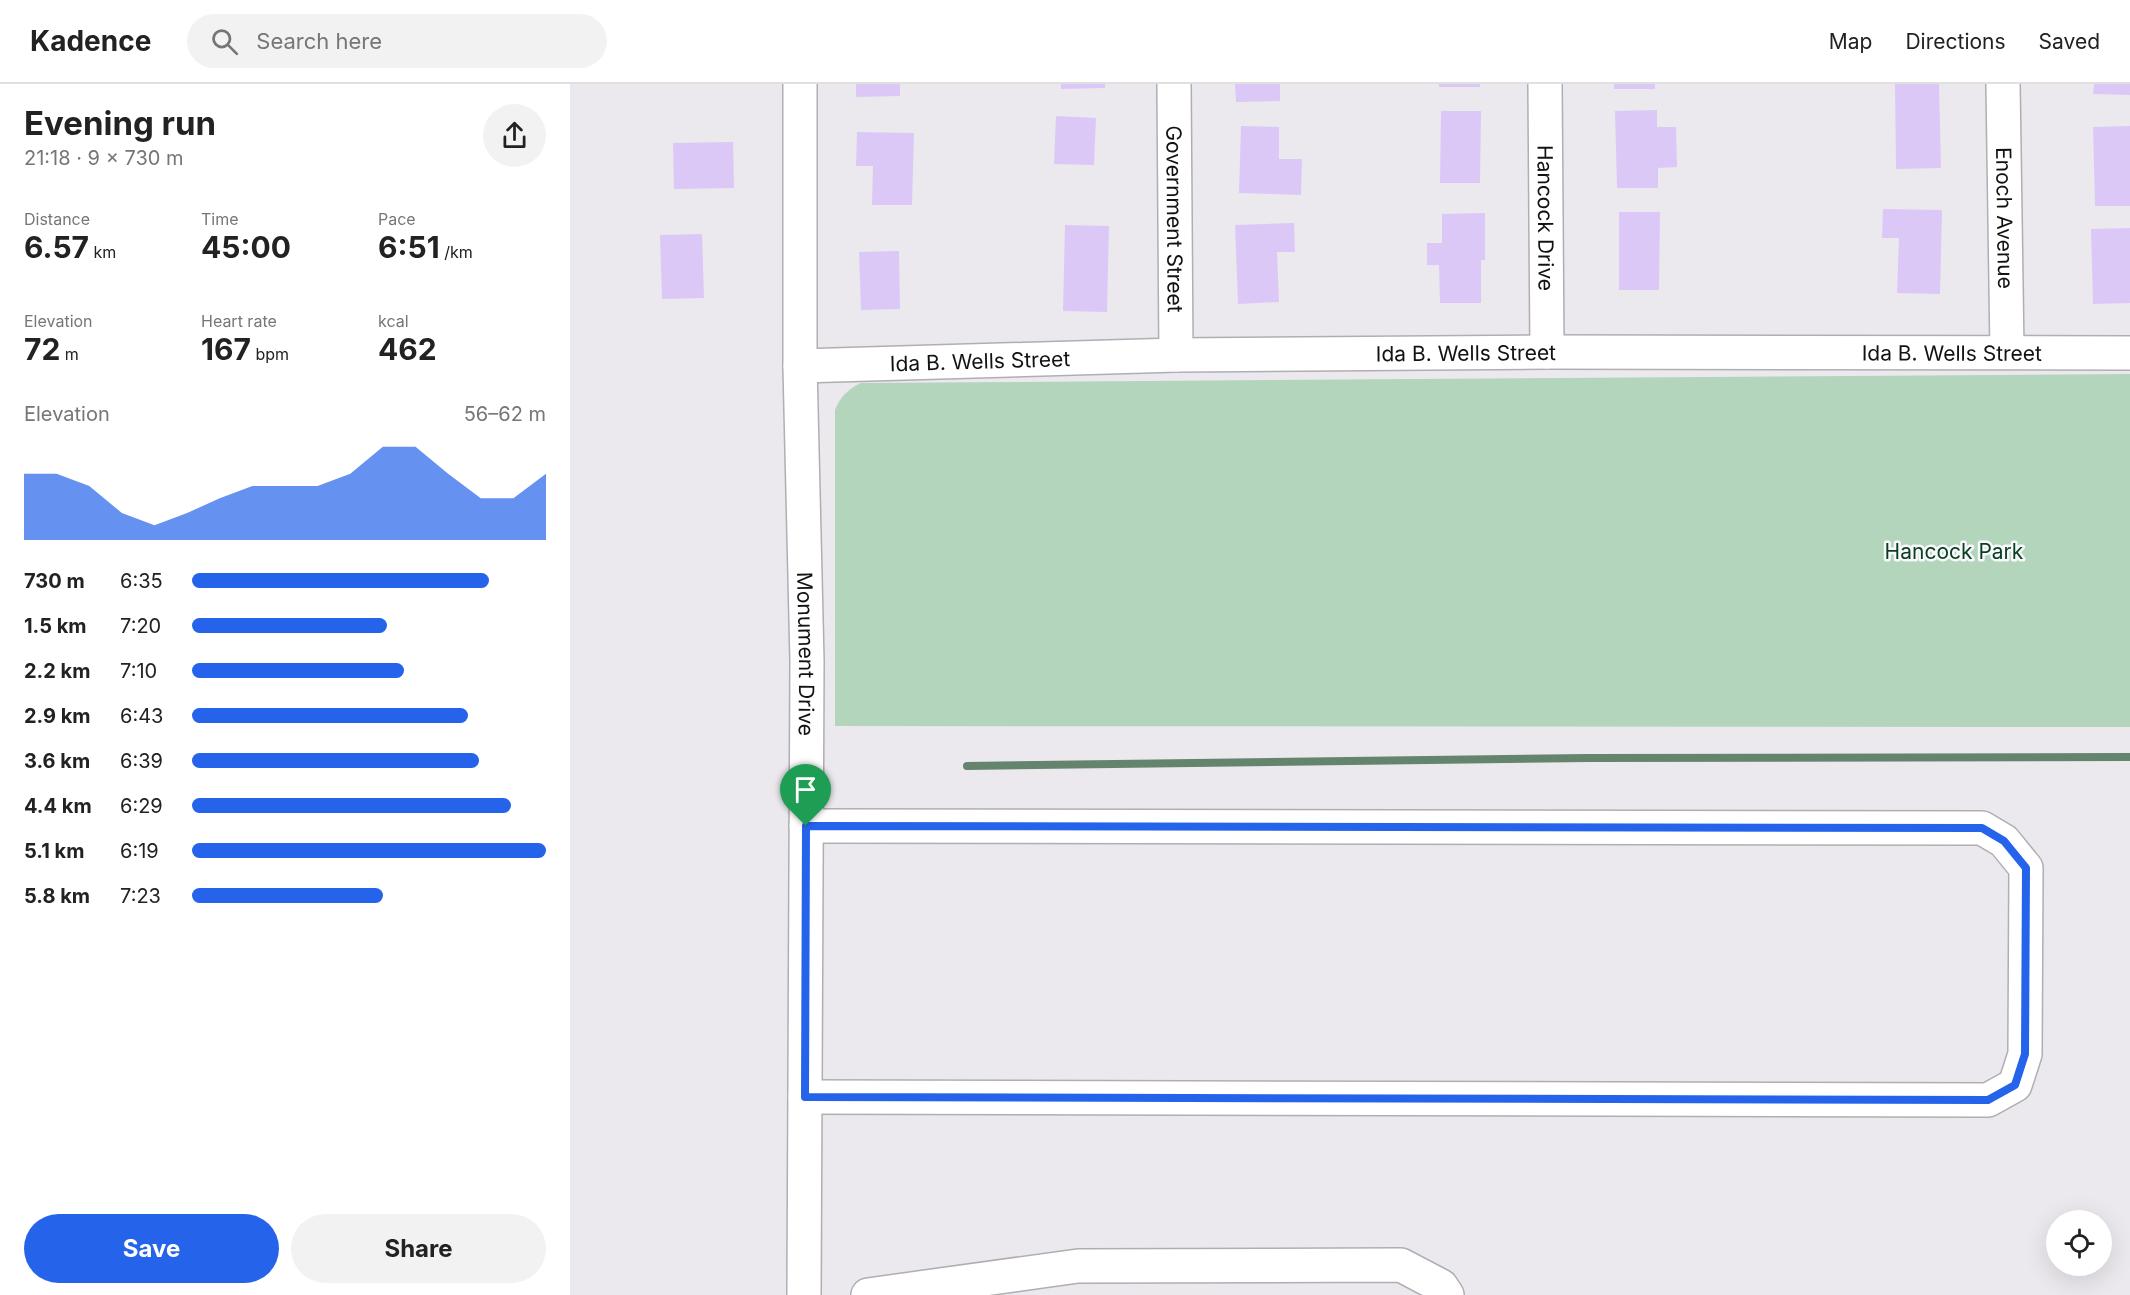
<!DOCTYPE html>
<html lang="en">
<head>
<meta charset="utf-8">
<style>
  body { margin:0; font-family:Inter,sans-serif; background:#f2f2f2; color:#222; height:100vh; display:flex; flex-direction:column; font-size:22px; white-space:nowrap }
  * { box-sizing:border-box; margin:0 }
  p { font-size:20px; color:#767676 }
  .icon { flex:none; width:33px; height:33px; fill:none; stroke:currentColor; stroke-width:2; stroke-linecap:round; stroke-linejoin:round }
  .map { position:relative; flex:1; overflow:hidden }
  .panel { display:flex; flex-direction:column; background:#fff; width:570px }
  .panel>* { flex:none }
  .tools { position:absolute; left:1476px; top:1126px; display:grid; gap:12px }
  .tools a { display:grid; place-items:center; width:66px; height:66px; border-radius:50%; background:#fff; box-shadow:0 6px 24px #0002; font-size:30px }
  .pin { position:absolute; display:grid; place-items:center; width:51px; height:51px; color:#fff; margin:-62px -26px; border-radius:50% 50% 50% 0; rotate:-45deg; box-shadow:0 0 6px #0007 }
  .pin .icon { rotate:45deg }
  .round { display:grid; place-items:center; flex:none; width:63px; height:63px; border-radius:32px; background:#f2f2f2 }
  .headline { display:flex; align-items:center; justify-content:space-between; height:102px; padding:0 24px }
  h1 { font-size:33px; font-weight:700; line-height:45px }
  .stats { display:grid; grid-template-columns:repeat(3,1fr); gap:9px; height:102px; padding:6px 24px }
  .stats div { display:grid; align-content:center }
  .stats b { font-size:30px; font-weight:700 }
  .stats small { font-size:16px; font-weight:400 }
  .stats p { font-size:16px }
  .chart { height:168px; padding:12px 24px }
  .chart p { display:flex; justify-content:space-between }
  .chart svg { width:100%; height:108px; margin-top:6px; fill:#2563eb; opacity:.7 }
  .primary-button { display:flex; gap:12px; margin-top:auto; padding:12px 24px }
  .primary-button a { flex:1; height:69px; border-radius:36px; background:#2563eb; color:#fff; font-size:24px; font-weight:700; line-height:69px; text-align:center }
  .primary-button a+a { background:#f2f2f2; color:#222 }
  ul { padding:0 24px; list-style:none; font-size:20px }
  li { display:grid; grid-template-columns:96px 72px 1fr; align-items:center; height:45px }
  li i { height:15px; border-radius:8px; background:#2563eb }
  header { display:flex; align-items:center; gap:36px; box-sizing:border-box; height:84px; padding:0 30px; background:#fff; border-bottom:2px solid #e0e0e0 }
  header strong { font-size:28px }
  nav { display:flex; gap:33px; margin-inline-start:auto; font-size:21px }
  .search { width:420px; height:54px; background:#f2f2f2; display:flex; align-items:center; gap:15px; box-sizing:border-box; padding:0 21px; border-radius:33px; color:#767676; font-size:22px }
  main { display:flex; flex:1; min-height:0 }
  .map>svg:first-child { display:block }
  .green { fill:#b2d5bb }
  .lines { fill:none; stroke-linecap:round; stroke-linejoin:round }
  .stream { stroke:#65846e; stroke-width:8 }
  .building { fill:#dcc8f7 }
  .minor-casing { stroke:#b0aeb2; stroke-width:36 }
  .minor { stroke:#fff; stroke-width:33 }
  .route-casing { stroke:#fff; stroke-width:12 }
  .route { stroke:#2563eb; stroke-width:8 }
  .labels { text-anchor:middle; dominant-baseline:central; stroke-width:5; stroke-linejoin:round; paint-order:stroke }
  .street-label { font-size:21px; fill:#121113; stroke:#f8f7fb }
  .park-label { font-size:21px; fill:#073f20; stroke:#f8f7fb }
</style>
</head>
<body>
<header>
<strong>Kadence</strong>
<div class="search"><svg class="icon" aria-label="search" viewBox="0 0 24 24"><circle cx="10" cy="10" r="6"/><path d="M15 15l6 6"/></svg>Search here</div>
<nav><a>Map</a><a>Directions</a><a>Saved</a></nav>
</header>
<main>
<section class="panel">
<div class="headline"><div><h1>Evening run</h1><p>21:18 · 9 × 730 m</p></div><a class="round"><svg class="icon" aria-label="share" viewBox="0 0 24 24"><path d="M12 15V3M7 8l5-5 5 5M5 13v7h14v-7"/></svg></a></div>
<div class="stats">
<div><p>Distance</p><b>6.57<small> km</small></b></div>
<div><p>Time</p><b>45:00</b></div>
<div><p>Pace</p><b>6:51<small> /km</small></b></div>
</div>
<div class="stats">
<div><p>Elevation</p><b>72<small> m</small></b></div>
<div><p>Heart rate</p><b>167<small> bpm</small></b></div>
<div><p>kcal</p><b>462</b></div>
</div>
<div class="chart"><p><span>Elevation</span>56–62 m</p>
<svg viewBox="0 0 160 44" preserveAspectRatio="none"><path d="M0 44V17L10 17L20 22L30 33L40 38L50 33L60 27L70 22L80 22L90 22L100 17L110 6L120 6L130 17L140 27L150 27L160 17V44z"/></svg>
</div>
<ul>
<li><b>730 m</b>6:35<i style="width:84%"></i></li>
<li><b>1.5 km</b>7:20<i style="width:55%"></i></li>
<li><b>2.2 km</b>7:10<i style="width:60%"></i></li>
<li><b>2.9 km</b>6:43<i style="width:78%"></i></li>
<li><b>3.6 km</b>6:39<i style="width:81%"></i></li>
<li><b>4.4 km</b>6:29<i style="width:90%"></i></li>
<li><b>5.1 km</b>6:19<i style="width:100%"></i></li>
<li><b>5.8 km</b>7:23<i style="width:54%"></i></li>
</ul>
<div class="primary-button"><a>Save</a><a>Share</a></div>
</section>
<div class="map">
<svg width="1560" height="1211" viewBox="0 0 1560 1211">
  <rect width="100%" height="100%" fill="#ebe9ed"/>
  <path class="green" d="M1560,290v353l-1295,-1v-316c5,-13 13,-21 26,-27z"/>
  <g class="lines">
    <path class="stream" d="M397,682l621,-8 542,-1"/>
  </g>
  <path class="building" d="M286,0h44v12l-44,1z
    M491,0h44v4l-44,1z
    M665,0h45v17l-44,1z
    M869,0h41v3h-41z
    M1044,0h41v5h-41z
    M1325,0h44l2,84 -45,1z
    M1524,0h36v11l-37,-1z
    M1087,26v17h19l1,40 -19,1v20h-41l-2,-77z
    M871,27h40l-1,72h-40z
    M486,32l40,2 -2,47 -40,-1z
    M671,42l38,1v32h23l-1,36 -62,-2z
    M1560,42v80h-35l-2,-79z
    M287,48l57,1 -2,72h-40l1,-39h-17z
    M163,58l1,46 -60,1 -1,-46z
    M1313,125l59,1 -2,84 -43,-1 2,-55h-17z
    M1049,128h41l-1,78h-40z
    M915,129v47h-4v43h-41l-1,-38h-12v-22h15v-29z
    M724,139l1,29h-18l2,50 -41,2 -3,-79z
    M495,141l44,1 -2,86 -44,-1z
    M1560,144v75l-37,1 -2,-75z
    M132,150l2,64 -42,1 -2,-64z
    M329,167l1,58 -39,1 -2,-58z"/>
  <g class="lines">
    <defs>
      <g id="minor">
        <path id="s1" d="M230,0v282l7,295 -3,634"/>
        <path id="s2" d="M604,0l2,271"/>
        <path id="s3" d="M975,0l2,268"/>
        <path id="s4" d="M1433,0l4,267"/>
        <path id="s5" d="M230,282l376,-11 371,-3 583,1"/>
        <path d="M235,1013l1183,3 27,-15 10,-31 1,-186 -22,-27 -22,-13 -1176,-2"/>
        <path d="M298,1211l210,-29 323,-1 40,21 6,9"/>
      </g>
    </defs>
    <use href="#minor" class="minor-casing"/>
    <use href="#minor" class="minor"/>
  </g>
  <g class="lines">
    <defs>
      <path id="route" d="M236,742l1176,2 22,13 22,27 -1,186 -10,31 -27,15 -1183,-3z"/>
    </defs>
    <use href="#route" class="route-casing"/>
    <use href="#route" class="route"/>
  </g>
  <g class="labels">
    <g class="street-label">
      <text stroke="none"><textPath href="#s3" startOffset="134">Hancock Drive</textPath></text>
      <text stroke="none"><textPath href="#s4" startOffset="134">Enoch Avenue</textPath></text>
      <text stroke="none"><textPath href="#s2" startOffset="135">Government Street</textPath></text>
      <text stroke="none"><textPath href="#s5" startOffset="1152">Ida B. Wells Street</textPath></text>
      <text stroke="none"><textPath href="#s5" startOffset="666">Ida B. Wells Street</textPath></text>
      <text stroke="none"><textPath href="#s5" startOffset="180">Ida B. Wells Street</textPath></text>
      <text stroke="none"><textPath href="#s1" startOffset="570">Monument Drive</textPath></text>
    </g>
    <g class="park-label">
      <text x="1384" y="467">Hancock Park</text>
    </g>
  </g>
</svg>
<div class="tools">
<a><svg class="icon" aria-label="locate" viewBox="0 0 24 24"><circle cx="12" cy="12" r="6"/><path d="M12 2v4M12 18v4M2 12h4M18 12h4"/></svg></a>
</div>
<div class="pin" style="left:236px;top:742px;background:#1e9e55"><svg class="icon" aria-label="arrive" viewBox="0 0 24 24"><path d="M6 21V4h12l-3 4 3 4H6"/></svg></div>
</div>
</main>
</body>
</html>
